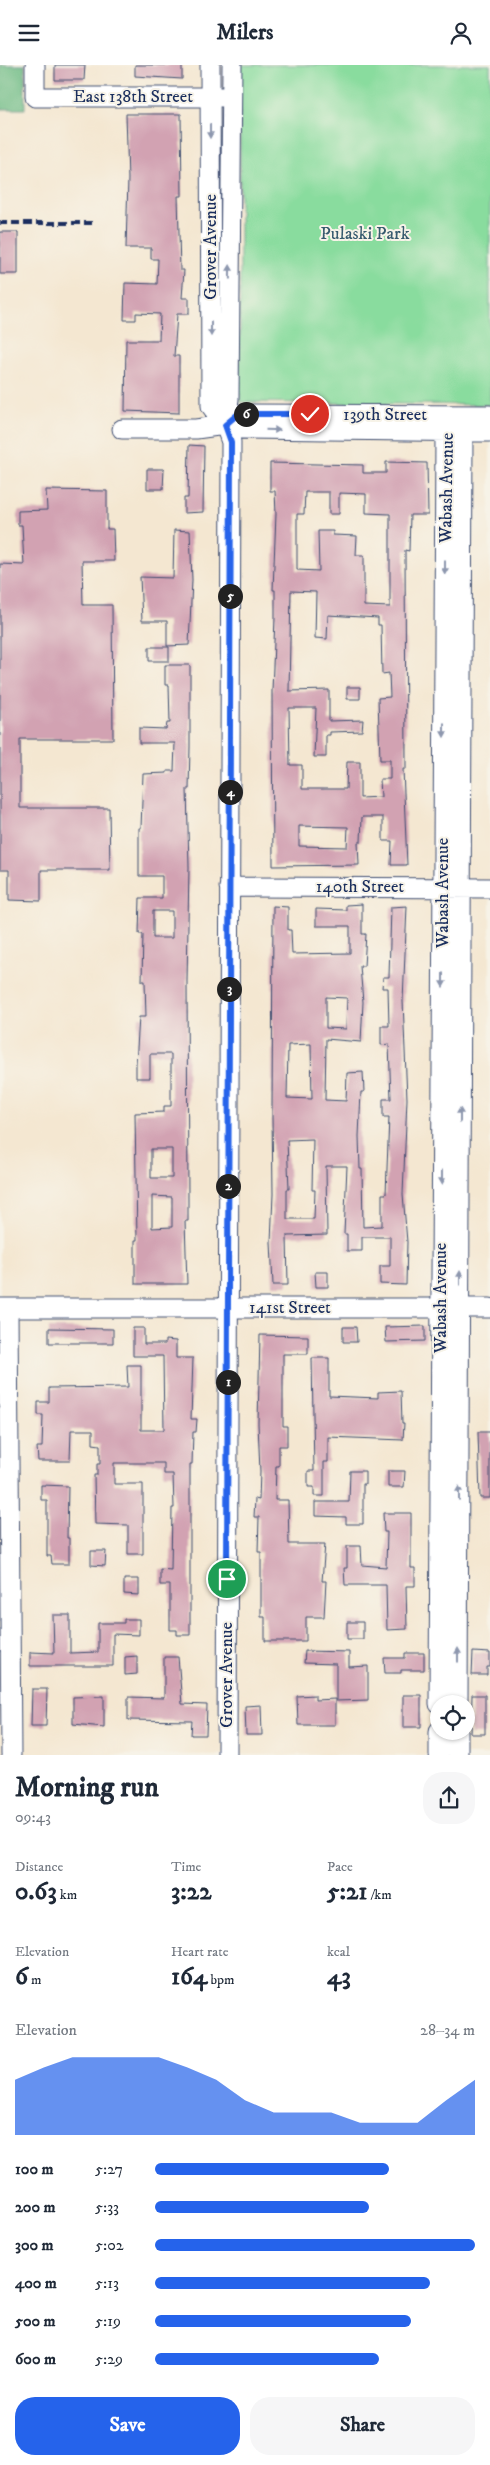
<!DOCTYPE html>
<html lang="en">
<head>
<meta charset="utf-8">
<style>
  body { margin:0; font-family:"IM FELL DW Pica",serif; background:#f6f6f7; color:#1f2937; height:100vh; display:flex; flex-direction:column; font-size:19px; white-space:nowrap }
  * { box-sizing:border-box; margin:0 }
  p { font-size:16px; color:#747a83 }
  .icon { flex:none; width:28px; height:28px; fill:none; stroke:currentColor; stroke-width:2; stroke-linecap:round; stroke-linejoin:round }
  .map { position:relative; height:1690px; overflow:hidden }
  .drawer { display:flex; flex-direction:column; background:#fff; flex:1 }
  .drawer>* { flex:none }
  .controls { position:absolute; left:430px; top:1630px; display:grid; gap:10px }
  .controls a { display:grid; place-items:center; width:45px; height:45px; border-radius:50%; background:#fff; box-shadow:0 1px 4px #0004; font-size:25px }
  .pin { position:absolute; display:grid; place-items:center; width:42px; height:42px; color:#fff; margin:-21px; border:2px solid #fff; border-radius:50%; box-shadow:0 1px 5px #0007 }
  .km { position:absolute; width:25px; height:25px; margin:-12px; border-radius:50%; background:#222; color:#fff; font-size:14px; line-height:25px; text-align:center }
  .round { display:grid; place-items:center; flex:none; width:52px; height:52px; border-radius:20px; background:#f6f6f7 }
  .headline { display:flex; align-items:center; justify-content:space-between; height:85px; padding:0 15px }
  h1 { font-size:28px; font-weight:800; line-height:38px }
  .metrics { display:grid; grid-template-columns:repeat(3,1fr); gap:8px; height:85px; padding:5px 15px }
  .metrics div { display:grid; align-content:center }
  .metrics b { font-size:25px; font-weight:800 }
  .metrics small { font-size:14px; font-weight:400 }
  .metrics p { font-size:14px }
  .chart { height:140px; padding:10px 15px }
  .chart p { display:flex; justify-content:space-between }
  .chart svg { width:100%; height:90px; margin-top:5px; fill:#2563eb; opacity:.7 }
  .action { display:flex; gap:10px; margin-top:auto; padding:10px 15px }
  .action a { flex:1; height:58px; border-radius:20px; background:#2563eb; color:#fff; font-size:20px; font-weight:800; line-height:58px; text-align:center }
  .action a+a { background:#f6f6f7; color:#1f2937 }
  ul { padding:0 15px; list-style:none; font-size:16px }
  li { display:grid; grid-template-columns:80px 60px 1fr; align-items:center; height:38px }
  li i { height:12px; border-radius:6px; background:#2563eb }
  header { display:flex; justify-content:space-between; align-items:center; height:65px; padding:0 15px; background:#fff; font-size:22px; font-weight:800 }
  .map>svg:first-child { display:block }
  .green { fill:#89dc9e; stroke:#52867e }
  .forest { fill:#6ebc85; stroke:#447672 }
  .building { fill:#d2a2b2; fill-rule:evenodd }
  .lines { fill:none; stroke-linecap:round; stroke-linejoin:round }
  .minor-casing { stroke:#3c4b6f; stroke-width:21 }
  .minor { stroke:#fff; stroke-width:19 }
  .rail { stroke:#1b2f5e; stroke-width:4; stroke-dasharray:8 4; stroke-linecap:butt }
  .oneway { fill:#8d97ae }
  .route-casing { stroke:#fff; stroke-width:10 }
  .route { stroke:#2563eb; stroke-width:6 }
  .labels { text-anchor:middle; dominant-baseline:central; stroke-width:4; stroke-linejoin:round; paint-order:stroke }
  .street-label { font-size:18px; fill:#1b2f5e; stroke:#f7f3e8 }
  .park-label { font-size:18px; fill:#365a6e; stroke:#f7f3e8 }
</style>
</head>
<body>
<header><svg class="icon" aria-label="menu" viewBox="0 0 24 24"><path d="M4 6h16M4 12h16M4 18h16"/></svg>Milers<svg class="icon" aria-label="person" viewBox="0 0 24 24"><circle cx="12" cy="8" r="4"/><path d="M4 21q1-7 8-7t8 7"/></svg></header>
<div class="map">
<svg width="490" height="1690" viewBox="0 0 490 1690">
  <rect width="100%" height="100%" fill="#f7f3e8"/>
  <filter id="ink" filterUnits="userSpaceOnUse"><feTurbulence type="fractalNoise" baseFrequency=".02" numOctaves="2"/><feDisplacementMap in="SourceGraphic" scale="10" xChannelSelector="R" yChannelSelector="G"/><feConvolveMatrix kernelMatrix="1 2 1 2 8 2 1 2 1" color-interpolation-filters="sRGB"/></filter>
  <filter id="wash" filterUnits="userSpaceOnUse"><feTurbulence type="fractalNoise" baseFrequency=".0096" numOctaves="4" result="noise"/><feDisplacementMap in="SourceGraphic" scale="20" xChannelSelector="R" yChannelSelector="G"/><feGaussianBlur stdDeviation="1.12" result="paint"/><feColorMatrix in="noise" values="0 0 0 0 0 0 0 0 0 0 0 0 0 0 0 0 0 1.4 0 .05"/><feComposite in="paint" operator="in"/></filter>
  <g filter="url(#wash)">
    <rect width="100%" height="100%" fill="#f4e7d1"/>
    <path class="green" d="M240,0h250v340l-250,-3z"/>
    <path class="forest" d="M0,0h25v44h-25z"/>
    <g id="blocks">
      <path class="building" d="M55,0h30l-1,15h-29z
        M135,0h47v14l-47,-3z
        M126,49h55l1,82h-4l2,74h4l-2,28h7v16h-12l-3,42h5v57l-54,-2 1,-71h33l1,-26 -24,-1v7h-12l1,-37 32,1 1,-25h-7v-11h-25l2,-69z
        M0,167h18v42h-18z
        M189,380l15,1 -1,66 -19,1v-15h4z
        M386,397l41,1 1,52h-18l-1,36 -4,-1 1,219h-3l4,96h-16l1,-24h-9v-24h-21l-1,25h-3l1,23 -86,1 -1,-175 3,-73v-28h-2l3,-76 -1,-23h-5v-28l93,2v8h23zM305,427h24v22h10v-21l27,1v19l24,1v93l-26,-1v-51h-8l1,-19 -24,-1v-4h-15l1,40 -22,-1v-56h7zM291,526l25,1 -1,46 12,1 1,-24 50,3v7h3l1,49 7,-1 1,24 -12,1 2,62h10v19h-10l1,18 -21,1v-36h-13l-1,27h-44v-24h-12l-1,-57h27l-2,49h12v-22h4v-3l32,-1 1,-11 -34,1v-31l-40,1zM299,761l49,1 -1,20 -48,-1z
        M147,404h17l-1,20h-16z
        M46,425l61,1v38h6l1,32h-32l1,44h29l1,134h-93v69h89l1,62h-69v31l-32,-1v-30h-9v-306l24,1 -2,-40h-4v-14l29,-1z
        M174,465l16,1 2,49 -3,65 -22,1v-25h-25l-2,-44 33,1z
        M149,582h20v14h-20z
        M165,600h25v82l-1,42h-2l2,78 -2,114 1,221v19h-3l2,63h-52v-44h2l-2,-127 29,-1v-6h7v-52h-21v24h-14v-14l3,-47h7l-1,-36h-3l1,-47h-4l1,-36h22v-22h-23v-48h2l2,-54 24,-1v-2h7l1,-28h-36v-15l27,1 1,-6h3l-1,-38h-4zM153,846h19v27h-19zM151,1084h21v29h-21zM152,1131l20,1v30l-20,1z
        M347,622h13v12h-13z
        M362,839v30h4l-2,32h-4l3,36 -2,40 -35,-3 -1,61 21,1 1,-28 16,-1 1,20h-3l-2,44 1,33h2l1,58 19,-1v-32h4l3,-77h-6v-18h8l-2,-55 -8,1v-19h8l-1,-38h-6l1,-11h6l2,-70 16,-1 -4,95 4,98 -4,95 4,48 -1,43 -26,-1v-18h10v-29h-28v14h-15v-17h-3l3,-68h-21l1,69 -40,1 1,49h-15l-2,-43 2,-48 -1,-78 1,-210 15,1v23h3l1,24 58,-1v-27h-34v-17l30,1v-5zM326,932l21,1 -1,31 -20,-1zM311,979l1,55 -25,-1 1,-53zM313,1074l-1,51h3l-1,29h-27v-30h2l-2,-49z
        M315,1207h13v15h-12z
        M425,1261v15l-39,1 -1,-15z
        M343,1262h13l1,15h-14z
        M49,1263l64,1v14h-64z
        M133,1263h11v16h21v-4l11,1v17h17l-2,61h6l-1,13h-3l-1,32h-2v171h-13v-5h-7v-45h-10v-16l11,1 1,-62h2l-1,-34h-9v-11h-50v21h29v70h-15v-29l-33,-1 -1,-49h3v-11h3v-19l-7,-1v-14h-22l-1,31h-32l-1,-14h5l1,-32h-5v-13h11v-14l79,-1 -1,-22h14v65h23l-1,-74h-30z
        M260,1270l48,1v18h-25v72h4v20h-8v20h-3l-1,34h13l1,44h36l-3,37h4l-2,36h-18v24h-41v-24h-4v-65h-3l1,-35h-5l1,-18 4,1 1,-28 -2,-49z
        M312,1293h17v38l49,2v-6l23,-1 1,32h2l-1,17 -75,-3v25h-4v34h-10v-9h-6v-16h6z
        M478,1367h12v66h-10z
        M350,1406h15v13h-2v40h-17v-7l-31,-1v-14h34z
        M388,1406h17l-1,16h-16z
        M41,1420l27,1 -1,52h2v26h-17l-1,-8h-4v-56h-6z
        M383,1448h28v55h4v18h-9l1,43 -20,1 -1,-45h-41l-1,-17h3v-22h14l1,19 24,2 1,-35h-3z
        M91,1486h15l-1,15 -14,-1z
        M124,1514h15v16l-15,-1z
        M53,1550h17v38l28,-1v-29h26v-4h15v16l-26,-1v32h-83v-14l24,1z
        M347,1557h16v17h-16z
        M305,1586l44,1v15l19,-1v34l-32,1v-37l-32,-1z
        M473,1587l17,1v14h-3v8h-15z
        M405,1588h19v17h-23v3h-16l-1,-15h21z
        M137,1591v18l-12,1v-18z
        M164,1592h14l4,47 25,1 -1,30h-15l1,-14 -64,-1v-23l36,1z
        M32,1624h15l-1,37h-15z
        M315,1630v5l20,-1v26h-37l-1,-29z
        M403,1630h18v32h-18z
        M472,1630h13v39h-14z
        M104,1631v31l-31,-3v-27z
        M261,1640l1,30h-16l-1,-29z"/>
    </g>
  </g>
  <g filter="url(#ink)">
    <use href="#blocks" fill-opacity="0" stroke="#3c4b6f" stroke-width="1"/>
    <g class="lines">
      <defs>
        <path id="minor" d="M35,0v32h188
          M210,0l1,341 14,19 6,17 -4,1313
          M453,350l10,17 -5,1272
          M225,360l4,-26 3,-334
          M225,360l13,-11 252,1
          M122,364h74l29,-4 16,4 249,3
          M229,822l261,1
          M0,1243h490
          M8,1243l3,447
          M439,1639l6,-1272 8,-17
          M458,1666v24
          M439,1690v-24"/>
      </defs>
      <use href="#minor" class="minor-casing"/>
      <use href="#minor" class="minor"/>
      <path class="rail" d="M0,158h94"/>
    </g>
    <defs><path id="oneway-solid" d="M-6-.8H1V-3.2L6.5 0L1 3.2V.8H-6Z" transform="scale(1.25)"/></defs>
    <g class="oneway">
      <use href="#oneway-solid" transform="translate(210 66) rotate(90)"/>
      <use href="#oneway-solid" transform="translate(230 207) rotate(-89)"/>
      <use href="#oneway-solid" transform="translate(211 264) rotate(90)"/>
      <use href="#oneway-solid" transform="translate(273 365) rotate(1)"/>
      <use href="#oneway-solid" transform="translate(445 502) rotate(90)"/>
      <use href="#oneway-solid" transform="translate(444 665) rotate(90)"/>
      <use href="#oneway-solid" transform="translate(443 915) rotate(90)"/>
      <use href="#oneway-solid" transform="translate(460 1050) rotate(-90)"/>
      <use href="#oneway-solid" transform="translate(442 1112) rotate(90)"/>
      <use href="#oneway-solid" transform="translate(460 1213) rotate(-90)"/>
      <use href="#oneway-solid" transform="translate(459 1428) rotate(-90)"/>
      <use href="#oneway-solid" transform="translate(458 1590) rotate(-90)"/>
    </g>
  </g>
  <g class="lines" filter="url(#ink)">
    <defs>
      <path id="route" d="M227,1514l4,-1137 -6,-17 13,-11h72"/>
    </defs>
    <use href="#route" class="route-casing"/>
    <use href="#route" class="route"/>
  </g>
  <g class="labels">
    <g class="street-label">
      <text x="133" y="32">East 138th Street</text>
      <text transform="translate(211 182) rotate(-90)">Grover Avenue</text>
      <text x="385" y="350">139th Street</text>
      <text transform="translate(447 423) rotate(-89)">Wabash Avenue</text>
      <text x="360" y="822">140th Street</text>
      <text transform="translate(443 828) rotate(-90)">Wabash Avenue</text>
      <text transform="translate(441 1233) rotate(-90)">Wabash Avenue</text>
      <text x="290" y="1243">141st Street</text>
      <text transform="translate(227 1610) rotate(-90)">Grover Avenue</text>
    </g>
    <g class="park-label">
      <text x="365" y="169">Pulaski Park</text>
    </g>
  </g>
</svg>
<div class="controls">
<a><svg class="icon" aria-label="locate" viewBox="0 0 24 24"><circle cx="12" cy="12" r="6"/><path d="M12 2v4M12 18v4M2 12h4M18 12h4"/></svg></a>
</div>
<div class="pin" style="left:227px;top:1514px;background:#1e9e55"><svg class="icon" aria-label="arrive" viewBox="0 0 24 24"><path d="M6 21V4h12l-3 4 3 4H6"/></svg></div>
<div class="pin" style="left:310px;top:349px;background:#d93025"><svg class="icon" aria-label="check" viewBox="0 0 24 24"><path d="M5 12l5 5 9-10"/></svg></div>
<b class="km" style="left:228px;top:1317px">1</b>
<b class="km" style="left:228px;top:1121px">2</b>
<b class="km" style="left:229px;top:924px">3</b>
<b class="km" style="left:230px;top:727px">4</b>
<b class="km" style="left:230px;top:531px">5</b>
<b class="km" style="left:246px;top:349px">6</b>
</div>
<section class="drawer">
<div class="headline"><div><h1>Morning run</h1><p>09:43</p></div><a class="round"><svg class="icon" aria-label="share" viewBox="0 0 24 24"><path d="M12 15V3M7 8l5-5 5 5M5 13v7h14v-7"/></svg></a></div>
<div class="metrics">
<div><p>Distance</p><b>0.63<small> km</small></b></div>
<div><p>Time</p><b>3:22</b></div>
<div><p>Pace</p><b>5:21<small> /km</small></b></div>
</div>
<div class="metrics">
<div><p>Elevation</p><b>6<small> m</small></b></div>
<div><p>Heart rate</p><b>164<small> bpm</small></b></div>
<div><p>kcal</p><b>43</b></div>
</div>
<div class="chart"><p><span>Elevation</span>28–34 m</p>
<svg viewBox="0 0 160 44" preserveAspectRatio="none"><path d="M0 44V17L10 11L20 6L30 6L40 6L50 6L60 11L70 17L80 27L90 33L100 33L110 33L120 38L130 38L140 38L150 27L160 17V44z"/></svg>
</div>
<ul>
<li><b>100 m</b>5:27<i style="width:73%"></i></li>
<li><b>200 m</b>5:33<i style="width:67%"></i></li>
<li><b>300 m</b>5:02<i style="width:100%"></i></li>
<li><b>400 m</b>5:13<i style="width:86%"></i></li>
<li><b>500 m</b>5:19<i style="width:80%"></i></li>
<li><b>600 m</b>5:29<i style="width:70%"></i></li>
</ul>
<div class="action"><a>Save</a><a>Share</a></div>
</section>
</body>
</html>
